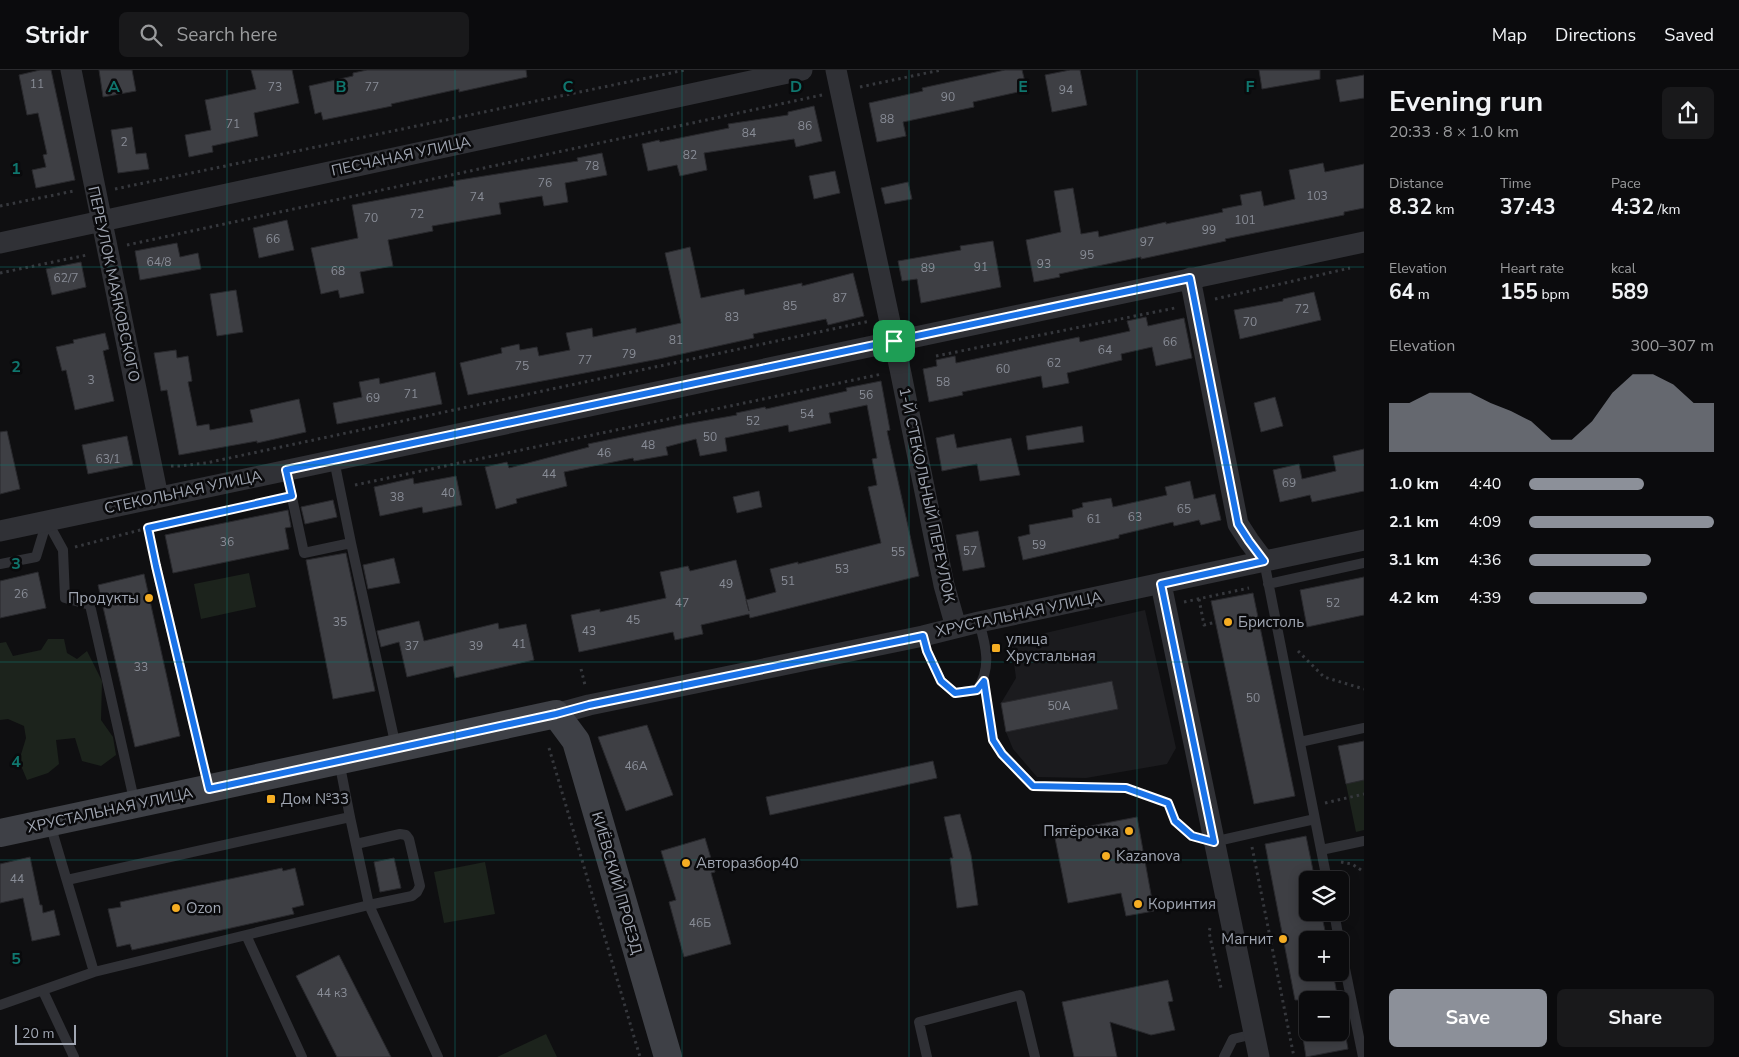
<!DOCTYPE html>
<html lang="en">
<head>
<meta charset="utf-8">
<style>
  body { margin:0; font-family:"Nunito Sans",sans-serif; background:#19191b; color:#f1f3f6; height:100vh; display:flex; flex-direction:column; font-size:19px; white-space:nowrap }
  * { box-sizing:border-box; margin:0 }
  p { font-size:16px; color:#9a9b9d }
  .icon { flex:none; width:28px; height:28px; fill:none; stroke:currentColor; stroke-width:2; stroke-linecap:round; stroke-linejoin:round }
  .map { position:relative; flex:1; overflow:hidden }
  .panel { display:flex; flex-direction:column; background:#0b0b0d; width:375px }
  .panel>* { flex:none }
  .controls { position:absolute; left:1299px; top:801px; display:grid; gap:10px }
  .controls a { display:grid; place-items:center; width:50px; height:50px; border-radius:8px; background:#0b0b0d; box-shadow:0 2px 12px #0003,0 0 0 1px #2b2b2e; font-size:25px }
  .scale { position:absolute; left:15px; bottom:12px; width:61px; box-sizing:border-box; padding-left:5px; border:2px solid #a0a6b2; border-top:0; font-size:14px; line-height:18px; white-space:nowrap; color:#a0a6b2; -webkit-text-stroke:4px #0a0a0c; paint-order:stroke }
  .pin { position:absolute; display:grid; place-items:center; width:42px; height:42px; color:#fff; margin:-21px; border-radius:10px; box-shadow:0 2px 8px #0006 }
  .round { display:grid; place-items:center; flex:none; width:52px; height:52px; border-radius:8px; background:#19191b }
  .summary { display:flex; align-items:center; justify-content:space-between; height:85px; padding:0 25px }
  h1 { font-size:28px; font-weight:700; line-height:38px }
  .figures { display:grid; grid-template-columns:repeat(3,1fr); gap:8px; height:85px; padding:5px 25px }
  .figures div { display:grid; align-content:center }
  .figures b { font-size:21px; font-weight:700 }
  .figures small { font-size:14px; font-weight:400 }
  .figures p { font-size:14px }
  .chart { height:140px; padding:10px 25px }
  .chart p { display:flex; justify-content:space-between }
  .chart svg { width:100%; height:90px; margin-top:5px; fill:#8c9099; opacity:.7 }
  .primary-button { display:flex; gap:10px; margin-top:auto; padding:10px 25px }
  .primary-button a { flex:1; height:58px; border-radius:8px; background:#8c9099; color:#fff; font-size:20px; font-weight:700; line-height:58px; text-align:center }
  .primary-button a+a { background:#19191b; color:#f1f3f6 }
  ul { padding:0 25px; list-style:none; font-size:16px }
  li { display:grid; grid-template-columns:80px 60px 1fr; align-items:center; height:38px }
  li i { height:12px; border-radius:6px; background:#8c9099 }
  header { display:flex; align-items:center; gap:30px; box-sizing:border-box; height:70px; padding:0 25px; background:#0b0b0d; border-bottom:1px solid #2b2b2e }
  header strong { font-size:24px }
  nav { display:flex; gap:28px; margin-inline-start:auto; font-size:18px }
  .search { width:350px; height:45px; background:#19191b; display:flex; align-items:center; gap:12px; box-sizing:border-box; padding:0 18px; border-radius:8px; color:#9a9b9d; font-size:19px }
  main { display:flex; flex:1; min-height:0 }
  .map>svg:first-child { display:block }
  .built { fill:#1b1b1e }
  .green { fill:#1c231c }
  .building { fill:#3e3f44; stroke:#29292d }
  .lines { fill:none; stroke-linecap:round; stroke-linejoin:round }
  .path { stroke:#36383d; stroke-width:3; stroke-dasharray:2.5 4; stroke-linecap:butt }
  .service { stroke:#303136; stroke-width:10 }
  .minor { stroke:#303136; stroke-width:21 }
  .secondary { stroke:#3e4046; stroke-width:28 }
  .route-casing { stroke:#fff; stroke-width:10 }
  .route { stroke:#1a73e8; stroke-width:6 }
  .grid { fill:none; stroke:#0f766e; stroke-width:1; stroke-opacity:0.55 }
  .poi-dot { fill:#f5ad23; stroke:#0a0a0c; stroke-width:2 }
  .labels { text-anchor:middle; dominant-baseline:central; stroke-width:5; stroke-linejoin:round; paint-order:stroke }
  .number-label { font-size:12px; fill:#888c96 }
  .street-label { font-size:15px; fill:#a0a6b2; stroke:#0a0a0c }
  .poi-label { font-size:15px; fill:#a0a6b2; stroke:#0a0a0c; text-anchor:start }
  .grid-label { font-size:16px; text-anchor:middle; font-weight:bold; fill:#0f766e; stroke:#0a0a0c; stroke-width:5; stroke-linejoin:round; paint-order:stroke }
</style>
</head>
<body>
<header>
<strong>Stridr</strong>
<div class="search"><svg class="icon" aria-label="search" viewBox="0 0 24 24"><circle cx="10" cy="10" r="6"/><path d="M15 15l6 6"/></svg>Search here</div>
<nav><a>Map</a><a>Directions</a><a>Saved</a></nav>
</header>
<main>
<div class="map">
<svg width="1364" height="987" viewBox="0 0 1364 987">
  <rect width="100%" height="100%" fill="#0f0f11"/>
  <path class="built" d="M1145,540l31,138 -9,16 -81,14 -49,-1 -24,-28 -7,-17 -5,-29 15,-25 -5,-37z"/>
  <path class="green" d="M249,503l7,34 -55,12 -7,-35z
    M48,569h16l3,14 10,6 10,-8 15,30 -1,39 12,17 3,18 -15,11 -19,-5 -7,-23 -19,2 3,24 -11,9 -21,7 -8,-19 7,-23 -2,-12 -16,-7 -8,1v-77l6,-1 7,14 28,-6z
    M1364,710v50l-8,2 -10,-48z
    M485,792l10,52 -51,9 -10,-51z
    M546,964l11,23h-60z"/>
  <path class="building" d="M40,0h11l24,110 -39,8 -4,-18 14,-3 -3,-12 4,-1 -9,-41 -11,2 -8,-40z
    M99,0h33l4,21 -33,6z
    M251,0h41l7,33 -45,10 4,23 -46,10 1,6 -24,5 -4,-22 26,-5 -6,-30 51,-11z
    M367,0h159l1,7 -68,15v-3l-68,15 1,2 -69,14 -2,-8 -6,2 -6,-28 44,-10v-3z
    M1005,0h17l5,20 -54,12 1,5 -71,15 3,14 -29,6 -8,-39 54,-12 -1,-3z
    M1070,0h10l7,35 -35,7 -7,-37z
    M1259,0h61v9l-58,10z
    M1364,5v23l-24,4 -4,-22z
    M814,36l8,35 -26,6 -2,-8 -90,14 3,17 -27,6 -3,-11 -29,6 -6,-27 17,-4 1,2 69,-14 -1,-4 60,-9v-3z
    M132,57l4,27 10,-1 3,16 -31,4 -7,-43z
    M602,83l5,22 -42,8 3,19 -24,4 -2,-10 -43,7 2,11 -69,12 1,5 -45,9 5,26 -33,6 4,21 -24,5 -2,-8 -17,4 -10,-46 47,-10 -6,-33 102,-19 -1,-5 125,-20 -1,-3z
    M1323,93l2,9 39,-8v44l-20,4v3l-119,24 1,2 -85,18v-2l-82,17 1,3 -26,5 -8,-42 35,-8 -7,-41 19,-3 8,46 17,-3 1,6 67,-15v2l57,-12 -1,-3 20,-4 -2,-10 21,-4 3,15 31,-7 -6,-29z
    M835,101l5,22 -26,6 -5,-23z
    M908,112l4,17 -27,5 -4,-16z
    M287,150l7,30 -35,8 -6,-30z
    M993,171l8,46 -80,16 -4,-24 -15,2 -4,-20 63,-11 -1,-4z
    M177,173l3,14 18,-4 3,16 -61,11 -5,-29z
    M690,177l11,51 43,-9 1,6 57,-12v3l51,-13 11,43 -36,9 -2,-6 -73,15 1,4 -95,21 -191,36 -8,-32 42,-10 -1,-5 18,-4 1,6 17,-3 2,9 31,-6 -4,-17 26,-5 1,9 43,-9v5l45,-10 -16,-70z
    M81,192l5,25 -34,8 -6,-26z
    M236,220l7,42 -26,4 -7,-42z
    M1314,222l7,28 -81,19 -6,-29 49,-9v-2z
    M1146,247l2,9 36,-8 8,40 -36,8 -4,-19 -31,7 1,6 -55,13 2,10 -26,5 -2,-12 -79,16 1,3 -34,7 -6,-33 14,-3 -1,-6 19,-4 1,7 123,-26 1,5 50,-11 -3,-10z
    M105,263l4,16 -6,2 11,50 -39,9 -9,-40 -4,1 -6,-24 18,-4 -1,-3z
    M176,280l1,8 11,-2 4,25 -4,1 9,44 12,-2 1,6 43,-8 -3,-12 49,-11 7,33 -49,11v-2l-78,14 -12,-65 -6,1 -7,-38z
    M435,302l7,32 -105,20 -4,-21 29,-6 -3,-15 20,-4 1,6z
    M881,311l9,49 -3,1 32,145 -169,42 -1,-4 -48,11 2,9 -28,6 -2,-8 -94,20 -8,-37 29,-6v3l66,-14 -6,-26 28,-6 2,5 46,-11 13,51 -3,-11 30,-8 -6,-23 28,-7v2l83,-21 -13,-56 9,-2 -5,-26 5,-1 -10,-53 -38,8 2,10 -42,9 -1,-7 -63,13 2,13 -27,5 -4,-17 -30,8 2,8 -34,6 -1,-3 -69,14 3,14 -51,13 1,4 -21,6 -11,-42 22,-5 2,6 80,-21 -1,-3 92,-19 57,-10 -1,-2 29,-6 1,2 81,-18 -1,-3z
    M1275,327l8,29 -22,6 -7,-29z
    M1082,356l2,16 -56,8 -2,-14z
    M7,361l13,58 -20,5v-62z
    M954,364l3,14 54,-10 9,37 -40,6 -3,-17 -35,7 -6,-33z
    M127,366l6,29 -45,9 -6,-29z
    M1364,379v42l-52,11 -2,-7 -30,7 -7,-32 26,-6 3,15 34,-8 -3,-15z
    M456,406l6,29 -39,8 -1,-6 -42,9 -6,-29 39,-9 1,6z
    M1190,411l4,18 21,-5 6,26 -20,5 -2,-5 -25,6 -1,-4 -54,13v3l-96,22 -5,-23 12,-3 -1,-9 44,-8 -1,-7 11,-3 -1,-4 29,-5 2,9 54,-12 -2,-8z
    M759,421l3,16 -25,6 -4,-16z
    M333,430l4,17 -32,7 -4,-17z
    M288,440l3,17 -6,1 4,21 -116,24 -8,-38z
    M978,461l7,36 -22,4 -7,-36z
    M346,483l29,138 -42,8 -27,-139z
    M394,488l6,25 -32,6 -5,-24z
    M38,502l8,36 -46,10v-37z
    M144,504l36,162 -45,11 -37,-162z
    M1364,507v38l-57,12 -7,-37z
    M1253,523l42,203 -41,8 -43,-203z
    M419,551l5,20 74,-18 1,6 27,-5 8,36 -79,18 -2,-12 -46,11 -8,-35 -18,5 -4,-16z
    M1112,611l6,28 -112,23 -5,-29z
    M647,655l26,70 -47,16 -28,-74z
    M1364,671v39l-18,4 -8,-38z
    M933,691l4,17 -167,37 -4,-18z
    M960,744l11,41 7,50 -21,3 -7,-50h3l-9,-41z
    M1137,747l17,94 -28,5 -5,-23 -53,10 -14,-70z
    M1306,766l9,44h-7v32h13l6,28h-19v32h25l5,28h-43l-30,-156z
    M705,768l10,34 -4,1 20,71 -47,13 -15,-55 7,-2 -15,-49z
    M30,787l10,48h2l1,8 11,-3 6,25 -28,6 -9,-43 -23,5v-39z
    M394,788l7,30 -21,4 -6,-30z
    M282,798l1,3 12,-3 9,37 -12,3 2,6 -162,36 -2,-6 -13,3 -9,-38 13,-2 -1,-5z
    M339,885l52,102h-54l-41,-81z
    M1168,910l5,21 -5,1 7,28 -24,5 -41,-13 7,35h-43l-12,-55z
    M1302,962h43l3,17 -42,8z"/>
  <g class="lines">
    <path class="path" d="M860,17l81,-17
      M115,119l570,-119
      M0,136l74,-15
      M127,175l695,-150
      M0,203l87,-18
      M1215,229l135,-31
      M936,286l239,-48
      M171,396h8l27,-3 664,-142
      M355,415l527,-111
      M148,458l129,-28
      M75,477l73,-19 5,23
      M1199,529l5,26 12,-3
      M1184,532l65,-14
      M1298,581l26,26 40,12
      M581,599l4,16
      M988,631l5,39 9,14 31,32 93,2 42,15 7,18 17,15
      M549,678l91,309
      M1325,733l39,-9
      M1252,777l42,210
      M1341,792l11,2 12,8
      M1210,858l-1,4 12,56"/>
    <path class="service" d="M286,400l18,83 47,-10 -17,-83
      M47,451l16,29 2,48 25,7 45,199
      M351,473l45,204
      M1264,491l63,319
      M0,494l36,-7 11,-36
      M156,496l53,222
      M1268,514l96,-21
      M923,566l4,15 14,30 14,12 22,-3c15,-22 9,-44 2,-68
      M1300,672l64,-14
      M350,747l19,88 43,-9 5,-4 3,-6 -11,-47 -3,-4 -6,-1 -44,10
      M50,754l44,148
      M1213,772l102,-23
      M1321,780l43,-9
      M67,810l283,-63 -11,-56
      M1334,842l5,28
      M246,865l56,122
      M1340,874l23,113
      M43,921l31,66
      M0,935l94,-33 275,-67 69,152
      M927,987l-8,-35 101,-27 15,62
      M1224,987l9,-18 21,-5"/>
    <path class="minor" d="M71,0l87,427
      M836,0l64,299 44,216 12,42
      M0,173l802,-173
      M1190,208l48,246 11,17 15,20
      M0,461l1364,-289
      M1161,514l98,473
      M556,644l33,-9 334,-69 56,-14 385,-82"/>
    <path class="secondary" d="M0,763l556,-119 20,27 92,316"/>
  </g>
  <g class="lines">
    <defs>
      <path id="route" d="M1190,208l48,246 11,17 15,20 -103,23 53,258 -22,-6 -17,-15 -7,-18 -42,-15 -93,-2 -31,-32 -9,-14 -9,-59 -7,9 -22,3 -14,-12 -14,-30 -4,-15 -334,69 -33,9 -347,75 -53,-223 -8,-38 144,-32 -6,-26z"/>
    </defs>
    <use href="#route" class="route-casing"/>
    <use href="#route" class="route"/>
  </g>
  <path class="grid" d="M227,0v987M455,0v987M682,0v987M909,0v987M1137,0v987M0,197h1364M0,395h1364M0,592h1364M0,790h1364"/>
  <g class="poi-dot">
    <circle cx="149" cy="528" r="5"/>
    <circle cx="1228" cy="552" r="5"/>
    <rect x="991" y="573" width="10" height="10" rx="2.5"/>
    <rect x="266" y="724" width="10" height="10" rx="2.5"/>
    <circle cx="1129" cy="761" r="5"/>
    <circle cx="1106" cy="786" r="5"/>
    <circle cx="686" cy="793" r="5"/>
    <circle cx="1138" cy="834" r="5"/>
    <circle cx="176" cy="838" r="5"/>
    <circle cx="1283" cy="869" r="5"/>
  </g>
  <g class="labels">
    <g class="number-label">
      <text x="37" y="14">11</text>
      <text x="275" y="17">73</text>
      <text x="372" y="17">77</text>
      <text x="1066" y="20">94</text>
      <text x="948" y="27">90</text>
      <text x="887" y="49">88</text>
      <text x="233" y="54">71</text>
      <text x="805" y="56">86</text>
      <text x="749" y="63">84</text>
      <text x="124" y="72">2</text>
      <text x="690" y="85">82</text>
      <text x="592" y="96">78</text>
      <text x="545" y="113">76</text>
      <text x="1317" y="126">103</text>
      <text x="477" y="127">74</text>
      <text x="417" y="144">72</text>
      <text x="371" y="148">70</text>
      <text x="1245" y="150">101</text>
      <text x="1209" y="160">99</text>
      <text x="273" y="169">66</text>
      <text x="1147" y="172">97</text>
      <text x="1087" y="185">95</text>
      <text x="159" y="192">64/8</text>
      <text x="1044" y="194">93</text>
      <text x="981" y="197">91</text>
      <text x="928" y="198">89</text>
      <text x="338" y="201">68</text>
      <text x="66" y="208">62/7</text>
      <text x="840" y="228">87</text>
      <text x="790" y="236">85</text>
      <text x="1302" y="239">72</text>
      <text x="732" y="247">83</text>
      <text x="1250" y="252">70</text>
      <text x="676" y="270">81</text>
      <text x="1170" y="272">66</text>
      <text x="1105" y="280">64</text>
      <text x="629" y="284">79</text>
      <text x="585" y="290">77</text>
      <text x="1054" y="293">62</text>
      <text x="522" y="296">75</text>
      <text x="1003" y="299">60</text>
      <text x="91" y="310">3</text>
      <text x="943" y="312">58</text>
      <text x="411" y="324">71</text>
      <text x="866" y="325">56</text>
      <text x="373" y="328">69</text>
      <text x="807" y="344">54</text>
      <text x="753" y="351">52</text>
      <text x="710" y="367">50</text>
      <text x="648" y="375">48</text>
      <text x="604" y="383">46</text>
      <text x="108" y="389">63/1</text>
      <text x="549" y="404">44</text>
      <text x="1289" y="413">69</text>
      <text x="448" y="423">40</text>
      <text x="397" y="427">38</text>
      <text x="1184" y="439">65</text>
      <text x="1135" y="447">63</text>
      <text x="1094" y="449">61</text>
      <text x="227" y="472">36</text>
      <text x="1039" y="475">59</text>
      <text x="970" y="481">57</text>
      <text x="898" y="482">55</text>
      <text x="842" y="499">53</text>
      <text x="788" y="511">51</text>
      <text x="726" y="514">49</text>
      <text x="21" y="524">26</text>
      <text x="682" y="533">47</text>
      <text x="1333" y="533">52</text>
      <text x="633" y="550">45</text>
      <text x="340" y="552">35</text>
      <text x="589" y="561">43</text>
      <text x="519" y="574">41</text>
      <text x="412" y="576">37</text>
      <text x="476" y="576">39</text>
      <text x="141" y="597">33</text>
      <text x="1253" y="628">50</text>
      <text x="1059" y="636">50А</text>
      <text x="636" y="696">46А</text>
      <text x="17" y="809">44</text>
      <text x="700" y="853">46Б</text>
      <text x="332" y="923">44 к3</text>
    </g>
    <g class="street-label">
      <text transform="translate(401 86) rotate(-12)">ПЕСЧАНАЯ УЛИЦА</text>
      <text transform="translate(114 214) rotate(78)">ПЕРЕУЛОК МАЯКОВСКОГО</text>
      <text transform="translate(183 422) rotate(-12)">СТЕКОЛЬНАЯ УЛИЦА</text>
      <text transform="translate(927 425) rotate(78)">1-Й СТЕКОЛЬНЫЙ ПЕРЕУЛОК</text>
      <text transform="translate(1019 544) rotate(-12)">ХРУСТАЛЬНАЯ УЛИЦА</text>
      <text transform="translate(110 740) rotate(-12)">ХРУСТАЛЬНАЯ УЛИЦА</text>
      <text transform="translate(617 813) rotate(74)">КИЁВСКИЙ ПРОЕЗД</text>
    </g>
    <g class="poi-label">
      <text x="139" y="528" text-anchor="end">Продукты</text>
      <text x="1238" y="552">Бристоль</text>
      <text x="1006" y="569">улица<tspan x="1006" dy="17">Хрустальная</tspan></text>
      <text x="281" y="729">Дом №33</text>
      <text x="1119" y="761" text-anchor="end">Пятёрочка</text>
      <text x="1116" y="786">Kazanova</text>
      <text x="696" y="793">Авторазбор40</text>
      <text x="1148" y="834">Коринтия</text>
      <text x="186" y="838">Ozon</text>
      <text x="1273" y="869" text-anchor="end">Магнит</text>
    </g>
  </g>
  <g class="grid-label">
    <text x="114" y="22">A</text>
    <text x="341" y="22">B</text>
    <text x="568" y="22">C</text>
    <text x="796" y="22">D</text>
    <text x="1023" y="22">E</text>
    <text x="1250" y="22">F</text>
    <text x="16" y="104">1</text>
    <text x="16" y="302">2</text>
    <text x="16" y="499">3</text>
    <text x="16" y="697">4</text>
    <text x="16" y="894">5</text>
  </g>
</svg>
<div class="controls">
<a><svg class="icon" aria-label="layers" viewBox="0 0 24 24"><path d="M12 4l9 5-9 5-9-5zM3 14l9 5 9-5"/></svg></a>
<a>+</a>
<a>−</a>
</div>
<div class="scale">20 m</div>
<div class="pin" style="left:894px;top:271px;background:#1e9e55"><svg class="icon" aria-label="arrive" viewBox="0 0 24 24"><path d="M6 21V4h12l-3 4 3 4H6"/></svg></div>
</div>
<section class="panel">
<div class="summary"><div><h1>Evening run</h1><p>20:33 · 8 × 1.0 km</p></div><a class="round"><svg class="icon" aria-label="share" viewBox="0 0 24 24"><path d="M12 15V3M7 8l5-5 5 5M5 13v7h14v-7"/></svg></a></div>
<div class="figures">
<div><p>Distance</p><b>8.32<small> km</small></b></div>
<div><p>Time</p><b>37:43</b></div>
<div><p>Pace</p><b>4:32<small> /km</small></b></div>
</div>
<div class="figures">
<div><p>Elevation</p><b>64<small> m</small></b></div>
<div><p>Heart rate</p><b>155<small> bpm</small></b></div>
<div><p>kcal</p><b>589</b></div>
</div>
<div class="chart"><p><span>Elevation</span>300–307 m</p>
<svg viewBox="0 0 160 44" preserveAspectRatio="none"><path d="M0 44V20L10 20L20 15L30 15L40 15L50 20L60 24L70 29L80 38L90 38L100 29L110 15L120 6L130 6L140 11L150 20L160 20V44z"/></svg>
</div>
<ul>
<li><b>1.0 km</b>4:40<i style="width:62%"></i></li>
<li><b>2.1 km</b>4:09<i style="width:100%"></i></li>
<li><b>3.1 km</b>4:36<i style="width:66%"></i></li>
<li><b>4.2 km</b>4:39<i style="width:64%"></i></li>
</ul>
<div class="primary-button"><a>Save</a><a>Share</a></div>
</section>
</main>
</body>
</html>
